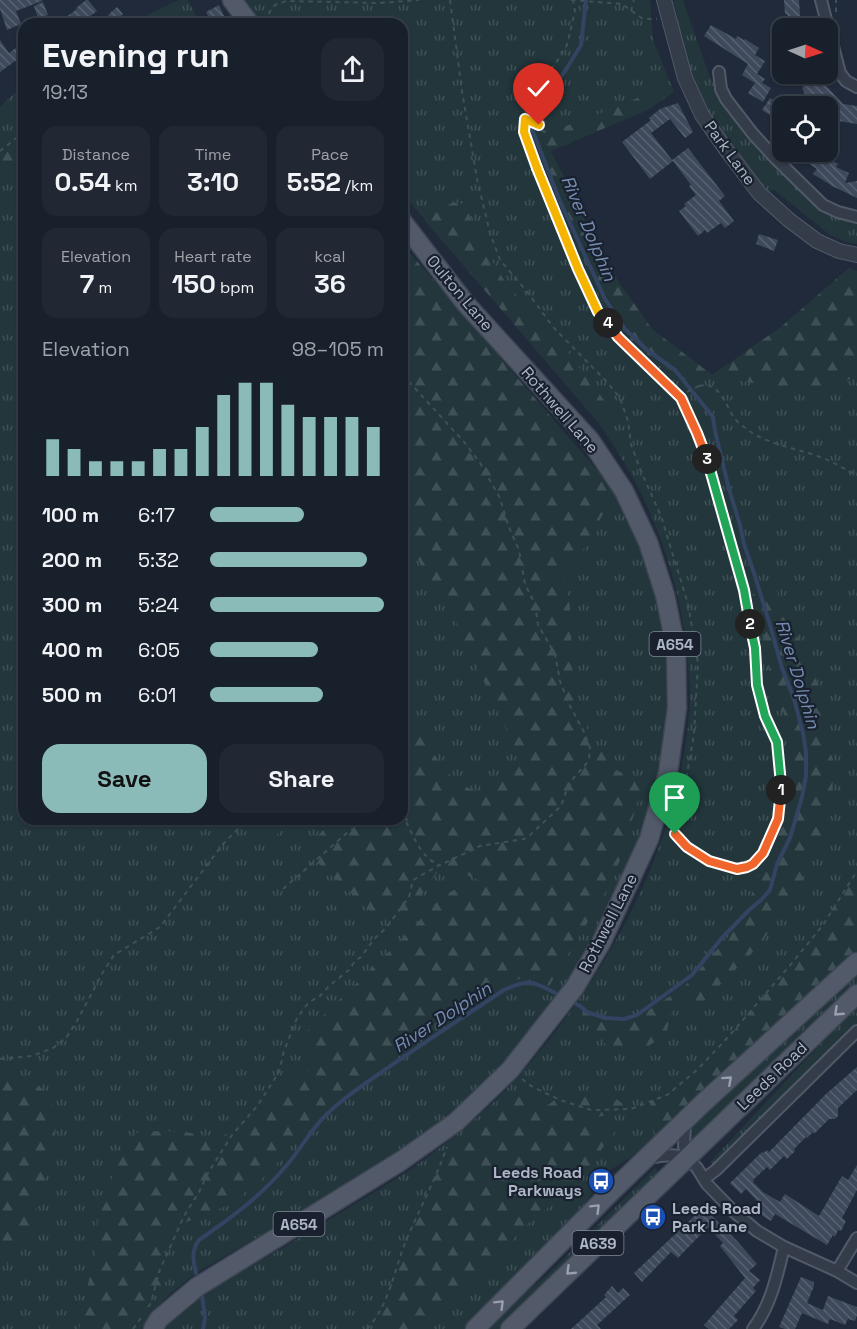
<!DOCTYPE html>
<html lang="en">
<head>
<meta charset="utf-8">
<style>
  body { margin:0; font-family:"Space Grotesk",sans-serif; background:#212834; color:#f1f3f6; height:100vh; display:flex; flex-direction:column; font-size:22px; white-space:nowrap }
  * { box-sizing:border-box; margin:0 }
  p { font-size:20px; color:#9fa3a9 }
  .icon { flex:none; width:33px; height:33px; fill:none; stroke:currentColor; stroke-width:2; stroke-linecap:round; stroke-linejoin:round }
  .map { position:relative; flex:1; overflow:hidden }
  .details { position:absolute; left:18px; top:18px; width:390px; height:807px; display:flex; flex-direction:column; background:#18202c; border-radius:18px; box-shadow:0 2px 4px #0004,0 0 0 2px #363e48 }
  .details>* { flex:none }
  .needle { width:39px; rotate:93deg }
  .tools { position:absolute; left:772px; top:18px; display:grid; gap:12px }
  .tools a { display:grid; place-items:center; width:66px; height:66px; border-radius:12px; background:#18202c; box-shadow:0 2px 4px #0004,0 0 0 2px #363e48; font-size:30px }
  .pin { position:absolute; display:grid; place-items:center; width:51px; height:51px; color:#fff; margin:-62px -26px; border-radius:50% 50% 50% 0; rotate:-45deg; box-shadow:0 0 6px #0007 }
  .pin .icon { rotate:45deg }
  .km { position:absolute; width:30px; height:30px; margin:-15px; border-radius:50%; background:#222; color:#fff; font-size:16px; line-height:30px; text-align:center }
  .round { display:grid; place-items:center; flex:none; width:63px; height:63px; border-radius:18px; background:#212834 }
  .overview { display:flex; align-items:center; justify-content:space-between; height:102px; padding:0 24px }
  h1 { font-size:33px; font-weight:700; line-height:45px }
  .metrics { display:grid; grid-template-columns:repeat(3,1fr); gap:9px; height:102px; padding:6px 24px }
  .metrics div { display:grid; align-content:center; border-radius:15px; background:#212834; text-align:center }
  .metrics b { font-size:26px; font-weight:700 }
  .metrics small { font-size:16px; font-weight:400 }
  .metrics p { font-size:16px }
  .chart { height:168px; padding:12px 24px }
  .chart p { display:flex; justify-content:space-between }
  .chart svg { width:100%; height:108px; margin-top:6px; stroke:#8bbbb9; stroke-width:6 }
  .primary-button { display:flex; gap:12px; margin-top:auto; padding:12px 24px }
  .primary-button a { flex:1; height:69px; border-radius:18px; background:#8bbbb9; color:#111; font-size:24px; font-weight:700; line-height:69px; text-align:center }
  .primary-button a+a { background:#212834; color:#f1f3f6 }
  ul { padding:0 24px; list-style:none; font-size:20px }
  li { display:grid; grid-template-columns:96px 72px 1fr; align-items:center; height:45px }
  li i { height:15px; border-radius:8px; background:#8bbbb9 }
  .map>svg:first-child { display:block }
  .grass { fill:url(#grass-tufts) }
  .forest { fill:url(#forest-firs) }
  .lines { fill:none; stroke-linecap:round; stroke-linejoin:round }
  .stream { stroke:#334462; stroke-width:4 }
  .building { fill:url(#building-back-hatch) }
  .minor-casing { stroke:#515968; stroke-width:14 }
  .tertiary-casing { stroke:#515968; stroke-width:16 }
  .primary-casing { stroke:#3d4554; stroke-width:21 }
  .path { stroke:#3d5255; stroke-width:2; stroke-dasharray:4.5 4.5; stroke-linecap:butt }
  .minor { stroke:#343c4a; stroke-width:10 }
  .tertiary { stroke:#343c4a; stroke-width:14 }
  .primary { stroke:#525a6a; stroke-width:18 }
  .path-bridge { stroke:#3d5255; stroke-width:2; stroke-dasharray:4.5 4.5; stroke-linecap:butt }
  .oneway { stroke:#979fb0 }
  .split-1-casing { stroke:#fff; stroke-width:12 }
  .split-2-casing { stroke:#fff; stroke-width:12 }
  .split-3-casing { stroke:#fff; stroke-width:12 }
  .split-4-casing { stroke:#fff; stroke-width:12 }
  .split-5-casing { stroke:#fff; stroke-width:12 }
  .split-6-casing { stroke:#fff; stroke-width:12 }
  .split-1 { stroke:#f0652b; stroke-width:8 }
  .split-2 { stroke:#22a559; stroke-width:8 }
  .split-3 { stroke:#22a559; stroke-width:8 }
  .split-4 { stroke:#f0652b; stroke-width:8 }
  .split-5 { stroke:#f5b400; stroke-width:8 }
  .split-6 { stroke:#f5b400; stroke-width:8 }
  .labels { text-anchor:middle; dominant-baseline:central; stroke-width:4.5; stroke-linejoin:round; paint-order:stroke }
  .shield { fill:#19212f; stroke:#818999; stroke-width:1.5 }
  .shield-label { font-size:15px; font-weight:bold; fill:#aeb6c7 }
  .street-label { font-size:16px; fill:#aeb6c7; stroke:#19212f }
  .poi-label { font-size:16px; font-weight:bold; fill:#aeb6c7; stroke:#19212f; text-anchor:end }
  .water-label { font-size:18px; font-style:italic; fill:#758bb0; stroke:#19212f }
</style>
</head>
<body>
<div class="map">
<svg width="857" height="1329" viewBox="0 0 857 1329">
  <defs>
    <pattern id="grass-tufts" width="24" height="20" patternUnits="userSpaceOnUse" patternTransform="scale(1.5)"><rect width="24" height="20" fill="#22363b"/><path d="M3 7l-1-3M5 7V3M7 7l1-3M15 17l-1-3M17 17v-4M19 17l1-3" fill="none" stroke="#405156"/></pattern>
    <pattern id="forest-firs" width="22" height="20" patternUnits="userSpaceOnUse" patternTransform="scale(1.5)"><rect width="22" height="20" fill="#22363b"/><path d="M5 1l3.5 6h-7zM16 11l3.5 6h-7z" fill="#405156"/></pattern>
    <pattern id="building-back-hatch" width="6" height="6" patternUnits="userSpaceOnUse" patternTransform="scale(1.5)"><rect width="6" height="6" fill="#3f495c"/><path d="M-1 5l2 2M0 0l6 6M5-1l2 2" fill="none" stroke="#586172"/></pattern>
  </defs>
  <rect width="100%" height="100%" fill="#202a3a"/>
  <path class="grass" d="M179,0h9l12,24h-72z
    M244,0h406l3,40 21,52 -27,18 -96,41 53,110 48,68 61,46 68,-48 68,-59 8,3v680l-202,186 -24,20 -24,15 -17,18 2,3 -16,24 -110,112h-301c27,-34 68,-52 104,-73 28,-17 56,-34 84,-51 18,-11 37,-22 55,-34 26,-18 53,-39 77,-61 16,-14 30,-30 44,-46 70,-81 127,-181 150,-285 6,-28 12,-64 11,-92 -3,-67 -19,-130 -47,-190 -13,-27 -29,-51 -45,-75l-196,-229v-169h-141z
    M676,0h7l25,72 13,29 100,108 36,11v24l-11,-2 -16,-7 -57,-46 -4,3c-30,-37 -63,-73 -80,-118 -7,-17 -10,-37 -14,-54l3,-2 -5,-17z
    M24,84v735h378v-575l206,239 25,47 16,41 9,34 9,53 1,54 -6,54 -24,72 -33,81 -28,47 -27,39 -30,38 -33,37 -35,33 -37,29 -56,36 -163,95 -26,21 -20,20 -9,15h-141v-1222z
    M857,969v14l-52,49 -114,112 -1,-2 2,-18z
    M857,1008v18l-143,139 -4,-3 119,-127z
    M655,1168l5,5 -160,156h-15l22,-23 38,-29z"/>
  <path class="forest" d="M656,90l9,8 -18,12 -96,41 53,110 48,68 60,46 69,-48 68,-59 8,3v105l-30,13 -16,3 -17,-1 -82,-16 -24,6 -43,-28 -22,-19 -20,-31 -14,-28 -27,-78 -29,-51 -3,-17 4,-14 32,11 46,-17z
    M24,129v39l-24,13v-32z
    M452,203h8l6,4 14,35 26,41 17,20 8,15 24,17 49,65 5,8 -1,5 -10,9 -173,-201 20,-15z
    M402,244l206,239 -1,24 -30,54 -14,14 7,32 4,101 38,60 31,15 -21,72 -12,30 -61,101c-21,-9 -24,-10 -46,-2l-95,58 -78,59 -13,11 -9,10 -26,36 -18,19 -33,27 -47,19 -13,10 -7,11 -1,15 3,22 -37,48h-50l17,-84 2,-29 20,-55 9,-16 11,-13 25,-1 23,1 32,7 15,-9 91,-70 -25,-21c36,-35 73,-71 109,-106 12,-12 25,-30 39,-39 15,-10 32,-7 49,-7l-54,-22 -34,50 -30,3 -59,-54c-18,-18 3,-29 12,-45h71v-127c12,25 29,65 49,84 7,8 18,12 28,17 14,-5 37,-18 38,-35 1,-3 -1,-7 -2,-10l-66,-141 -25,-36 -22,-42z
    M775,583l7,25 24,44 15,42 12,72 -1,43 -19,50 -24,45 -31,43 -54,54 -26,6 -7,5 -4,19 -18,15 -27,7 -9,1 -6,-6 -7,-15 -18,-14 1,-9 23,8 20,1 23,-9 35,-23 54,-61 52,-122 4,-24 1,-34 -6,-25 -17,-26 -9,-68 -11,-32z
    M244,819h45l-14,18 -31,-16z
    M857,871v80l-202,186c-5,-12 -5,-23 -5,-36l17,-6 30,-25 33,-35 62,-72 31,-38z
    M0,1076l11,1 29,10 9,9 8,20 -3,29 -5,15 -3,19 -11,35 -21,45 -14,9z
    M509,1092l15,1 24,12 15,-11 10,-1 30,3 13,3 10,7v6l-30,5 -1,5 3,4h18l-1,8 -9,9 -28,40 -54,44 -44,51 -46,37 -10,14h-49l31,-91 35,-73 9,-13 19,-9 21,-20 7,-11 1,-11 5,-6z"/>
  <g class="lines">
    <path class="stream" d="M570,1001l10,5 7,6 18,6 19,1 13,-4 55,-40 29,-36 27,-28 13,-11 9,-10 7,-26 13,-26 12,-41 4,-21v-24l-3,-19 -9,-34 -12,-31 -12,-43 -16,-52 -10,-29 -4,-19 -11,-36 -14,-58 -2,-14 -38,-47 -28,-20 -22,-21 -20,-30 -46,-100 -27,-70 2,-14 6,-11 25,-33 16,-26 5,-45
      M196,1273c-3,-13 -5,-22 3,-33 32,-22 62,-44 87,-74 14,-16 24,-35 39,-50 16,-16 35,-29 54,-42 41,-29 83,-56 125,-84 28,-13 31,-7 57,6
      M202,1295l3,23 -2,11"/>
  </g>
  <path class="building" d="M0,0h42v1l-26,10 5,13 -14,6 -7,-21z
    M86,0h2l9,11 -17,13h-23l20,-15 -1,-1z
    M784,0h15l2,28h-12l-2,-14h-2z
    M43,2l5,13 -10,3 -4,-12z
    M219,5l6,13 -2,1 3,5h-14l-6,-12z
    M117,7l6,7 -8,8 -7,-7z
    M711,25l25,14 1,-3 7,4 1,-1 14,9 -4,7 10,6 -8,13 8,5 -3,4 9,5 -8,14 -15,-9 7,-10 -13,-8 6,-11 -44,-28z
    M0,40l9,13 15,-11v26l-6,-9 -18,13z
    M805,74h14v4l24,26 14,2v18l-18,-3 -3,4 -8,-5v-14h-13l-10,-11 -3,-8 4,-2z
    M770,98l13,8v17l-21,-13z
    M678,103l15,29 -8,6 -15,-19 -19,14 21,27 16,-12 37,48 -6,5 15,20 -9,7 -4,-5 -14,10 -2,-3 -7,6 -19,-25 7,-5 -2,-2 12,-9 -7,-9 2,-1 -18,-24 -23,18 -28,-37 29,-22 -2,-2 11,-9z
    M809,152h8l21,12 -2,3 13,6 -4,10 12,-2v17l-27,-13h1l-18,-11 4,-5 -14,-9z
    M759,234l19,6 -4,11 -18,-7z
    M857,1067v23l-19,18v8l-3,3h-6l-15,15 -1,-2 -6,6 -1,-1 -12,12 1,2 -8,8 -3,-3 -14,14 -3,-3 -14,13 1,1 -1,1 10,10 17,10 5,-8 34,22 23,-40 6,4 9,-15v25l-15,28 4,3 -5,10 -3,-1 -3,7 -2,-2 -6,10 -52,-31 -4,7 -16,-10 6,-6 -15,-16 -5,5 -11,-11 32,-31 1,1 4,-3 2,2 57,-58z
    M705,1206l7,6 -2,2 28,28 19,22 -8,7 11,9 -7,8 3,3 -22,25 4,4 -9,9h-20l-5,-4 41,-47 -25,-32 3,-3 -15,-16 -30,31 -7,-6 -29,30 -8,-9z
    M801,1277l13,5v4l-7,17 16,7 5,-14 29,11v8l-2,6 -7,-2 -3,6 -15,-6 -2,5 -26,-11 -7,16h-10l-6,-2z
    M612,1286l6,7 5,-5 7,7 -33,30 4,4h-30l35,-32 -2,-2z"/>
  <g class="lines">
    <defs>
      <path id="minor" d="M821,0l19,73 6,8 11,6
        M719,72l2,17 5,10 27,35 23,25 47,46 15,7 19,5
        M685,1122l-1,24 3,11
        M687,1157l10,11 10,16 26,27 24,20 27,16 53,24 20,12
        M649,1158c13,-3 25,-4 38,-1
        M704,1179l12,-9 141,-139
        M837,1271l20,-33
        M753,1329c18,-24 24,-53 31,-82"/>
      <path id="tertiary" d="M664,0l21,78 17,37 23,33 34,45 30,27 28,21 22,10 18,4"/>
      <path id="primary" d="M232,0l18,24
        M153,1329l6,-10 38,-32 204,-126 55,-39 54,-52 65,-83 26,-44 48,-104 19,-66 9,-65 -1,-59 -11,-54 -17,-53 -24,-51 -34,-51 -124,-136 -64,-83
        M475,1329l137,-138 91,-88 154,-141
        M510,1329l347,-335"/>
    </defs>
    <use href="#minor" class="minor-casing"/>
    <use href="#tertiary" class="tertiary-casing"/>
    <use href="#primary" class="primary-casing"/>
    <path class="path" d="M450,0l12,91 15,88 13,54 10,27 29,34 24,33 53,54 14,17 8,23 3,23 9,25 21,47 27,88 10,59 -4,71 -7,40 -15,45 3,15 12,13 22,14 28,8 10,-2 6,-3 10,-11 15,-34 3,-35 -4,-42 -12,-26 -8,-31 -2,-37 -11,-58 -30,-109 -17,-48 -16,-35 -63,-61 -19,-25 -21,-43 -45,-110 -9,-27 2,-24 8,-15 22,-30 11,-18 8,-34 -2,-11
      M571,0l51,4 21,15h14
      M631,11l3,-11
      M836,12v-12
      M263,21l12,-16 11,-4 93,2 40,-3
      M525,119l14,6
      M546,132l-8,-2 3,-9 6,1
      M0,151l24,-19
      M699,386c20,-6 27,20 35,32 4,5 13,11 18,15 22,13 48,16 71,25 10,4 20,10 30,15h4
      M402,814c10,17 17,44 38,51
      M283,889l65,-57 22,-13
      M0,1059l32,-3 21,-8 13,-10 11,-17 26,-49 11,-17 46,-28 63,-83 25,-25
      M522,1079l9,7 29,14 31,10 40,-1 36,-14 30,-25 33,-35 62,-72 31,-38 34,-54
      M148,1307l3,-4 8,-31 25,-56 15,-24 9,-19 24,-38 26,-30 21,-33 5,-21 13,-33 12,-16 11,-6 9,-10 20,-16 6,-9 6,-4 13,-18 12,-11 23,-31 4,-17 23,-13 44,-21 44,-7 5,-3 32,-30 6,-17 8,-13 11,-12 3,-6 1,-10 -6,-16 -16,-30 -8,-21 -5,-27 -17,-29 -3,-21 -10,-20 -6,-34 -11,-25 -8,-27 -20,-35 -15,-20 -63,-69
      M133,1329l10,-14
      M367,1329c24,-26 27,-62 41,-93 13,-30 28,-58 39,-89"/>
    <use href="#minor" class="minor"/>
    <use href="#tertiary" class="tertiary"/>
    <use href="#primary" class="primary"/>
    <path class="path-bridge" d="M679,396l20,-10"/>
  </g>
  <defs><path id="oneway-chevron" d="M-2-3.5L2.5 0L-2 3.5" fill="none" stroke-width="1.6" stroke-linecap="round" stroke-linejoin="round" transform="scale(1.5)"/></defs>
  <g class="oneway">
    <use href="#oneway-chevron" transform="translate(838 1012) rotate(137)"/>
    <use href="#oneway-chevron" transform="translate(728 1080) rotate(-42)"/>
    <use href="#oneway-chevron" transform="translate(596 1208) rotate(-45)"/>
    <use href="#oneway-chevron" transform="translate(570 1271) rotate(136)"/>
    <use href="#oneway-chevron" transform="translate(500 1304) rotate(-45)"/>
  </g>
  <g class="lines">
    <defs>
      <path id="split-1" d="M675,834l12,13 22,14 28,8 10,-2 6,-3 10,-11 15,-34 3,-29"/>
      <path id="split-2" d="M750,624l5,24 2,37 8,31 12,26 4,42v6"/>
      <path id="split-3" d="M707,459l37,131 6,34"/>
      <path id="split-4" d="M608,323l10,14 63,61 16,35 10,26"/>
      <path id="split-5" d="M537,168l41,101 20,43 10,11"/>
      <path id="split-6" d="M537,168l-13,-36 1,-13 14,6"/>
    </defs>
    <use href="#split-1" class="split-1-casing"/>
    <use href="#split-2" class="split-2-casing"/>
    <use href="#split-3" class="split-3-casing"/>
    <use href="#split-4" class="split-4-casing"/>
    <use href="#split-5" class="split-5-casing"/>
    <use href="#split-6" class="split-6-casing"/>
    <use href="#split-1" class="split-1"/>
    <use href="#split-2" class="split-2"/>
    <use href="#split-3" class="split-3"/>
    <use href="#split-4" class="split-4"/>
    <use href="#split-5" class="split-5"/>
    <use href="#split-6" class="split-6"/>
  </g>
  <defs>
    <symbol id="bus-disc" viewBox="-11 -11 22 22"><circle r="9.5" fill="#1a4fb4" stroke="#19212f"/><path d="M-5-6H5V4H4V6H2V4H-2V6H-4V4H-5ZM-3.5-4V0h7V-4ZM-3.5 1.2v1.5H-2V1.2ZM2 1.2v1.5H3.5V1.2Z" fill="#fff"/></symbol>
  </defs>
  <g fill-rule="evenodd">
    <use href="#bus-disc" x="586" y="1166" width="30" height="30"/>
    <use href="#bus-disc" x="638" y="1202" width="30" height="30"/>
  </g>
  <g class="labels">
    <g class="shield">
      <rect x="649.5" y="632" width="51" height="24" rx="4.5"/>
      <rect x="273.5" y="1212" width="51" height="24" rx="4.5"/>
      <rect x="572.5" y="1231" width="51" height="24" rx="4.5"/>
    </g>
    <g class="shield-label">
      <text x="675" y="644">A654</text>
      <text x="299" y="1224">A654</text>
      <text x="598" y="1243">A639</text>
    </g>
    <g class="street-label">
      <text transform="translate(730 153) rotate(54)">Park Lane</text>
      <text transform="translate(460 293) rotate(50)">Oulton Lane</text>
      <text transform="translate(560 410) rotate(49)">Rothwell Lane</text>
      <text transform="translate(608 923) rotate(-63)">Rothwell Lane</text>
      <text transform="translate(772 1076) rotate(-44)">Leeds Road</text>
    </g>
    <g class="poi-label">
      <text x="582" y="1172">Leeds Road<tspan x="582" dy="18">Parkways</tspan></text>
      <text x="672" y="1208" text-anchor="start">Leeds Road<tspan x="672" dy="18">Park Lane</tspan></text>
    </g>
    <g class="water-label">
      <text transform="translate(589 228) rotate(67)">River Dolphin</text>
      <text transform="translate(798 674) rotate(73)">River Dolphin</text>
      <text transform="translate(442 1017) rotate(-33)">River Dolphin</text>
    </g>
  </g>
</svg>
<div class="tools">
<a><svg class="needle" viewBox="-14 -14 28 28"><path d="M0-13l5 13h-10z" fill="#e53935"/><path d="M0 13l5-13h-10z" fill="#9fa3a9"/></svg></a>
<a><svg class="icon" aria-label="locate" viewBox="0 0 24 24"><circle cx="12" cy="12" r="6"/><path d="M12 2v4M12 18v4M2 12h4M18 12h4"/></svg></a>
</div>
<div class="pin" style="left:675px;top:834px;background:#1e9e55"><svg class="icon" aria-label="arrive" viewBox="0 0 24 24"><path d="M6 21V4h12l-3 4 3 4H6"/></svg></div>
<div class="pin" style="left:539px;top:125px;background:#d93025"><svg class="icon" aria-label="check" viewBox="0 0 24 24"><path d="M5 12l5 5 9-10"/></svg></div>
<b class="km" style="left:781px;top:790px">1</b>
<b class="km" style="left:750px;top:624px">2</b>
<b class="km" style="left:707px;top:459px">3</b>
<b class="km" style="left:608px;top:323px">4</b>
<section class="details">
<div class="overview"><div><h1>Evening run</h1><p>19:13</p></div><a class="round"><svg class="icon" aria-label="share" viewBox="0 0 24 24"><path d="M12 15V3M7 8l5-5 5 5M5 13v7h14v-7"/></svg></a></div>
<div class="metrics">
<div><p>Distance</p><b>0.54<small> km</small></b></div>
<div><p>Time</p><b>3:10</b></div>
<div><p>Pace</p><b>5:52<small> /km</small></b></div>
</div>
<div class="metrics">
<div><p>Elevation</p><b>7<small> m</small></b></div>
<div><p>Heart rate</p><b>150<small> bpm</small></b></div>
<div><p>kcal</p><b>36</b></div>
</div>
<div class="chart"><p><span>Elevation</span>98–105 m</p>
<svg viewBox="0 0 160 44" preserveAspectRatio="none"><path d="M5 44V29M15 44V33M25 44V38M35 44V38M45 44V38M55 44V33M65 44V33M75 44V24M85 44V11M95 44V6M105 44V6M115 44V15M125 44V20M135 44V20M145 44V20M155 44V24"/></svg>
</div>
<ul>
<li><b>100 m</b>6:17<i style="width:54%"></i></li>
<li><b>200 m</b>5:32<i style="width:90%"></i></li>
<li><b>300 m</b>5:24<i style="width:100%"></i></li>
<li><b>400 m</b>6:05<i style="width:62%"></i></li>
<li><b>500 m</b>6:01<i style="width:65%"></i></li>
</ul>
<div class="primary-button"><a>Save</a><a>Share</a></div>
</section>
</div>
</body>
</html>
